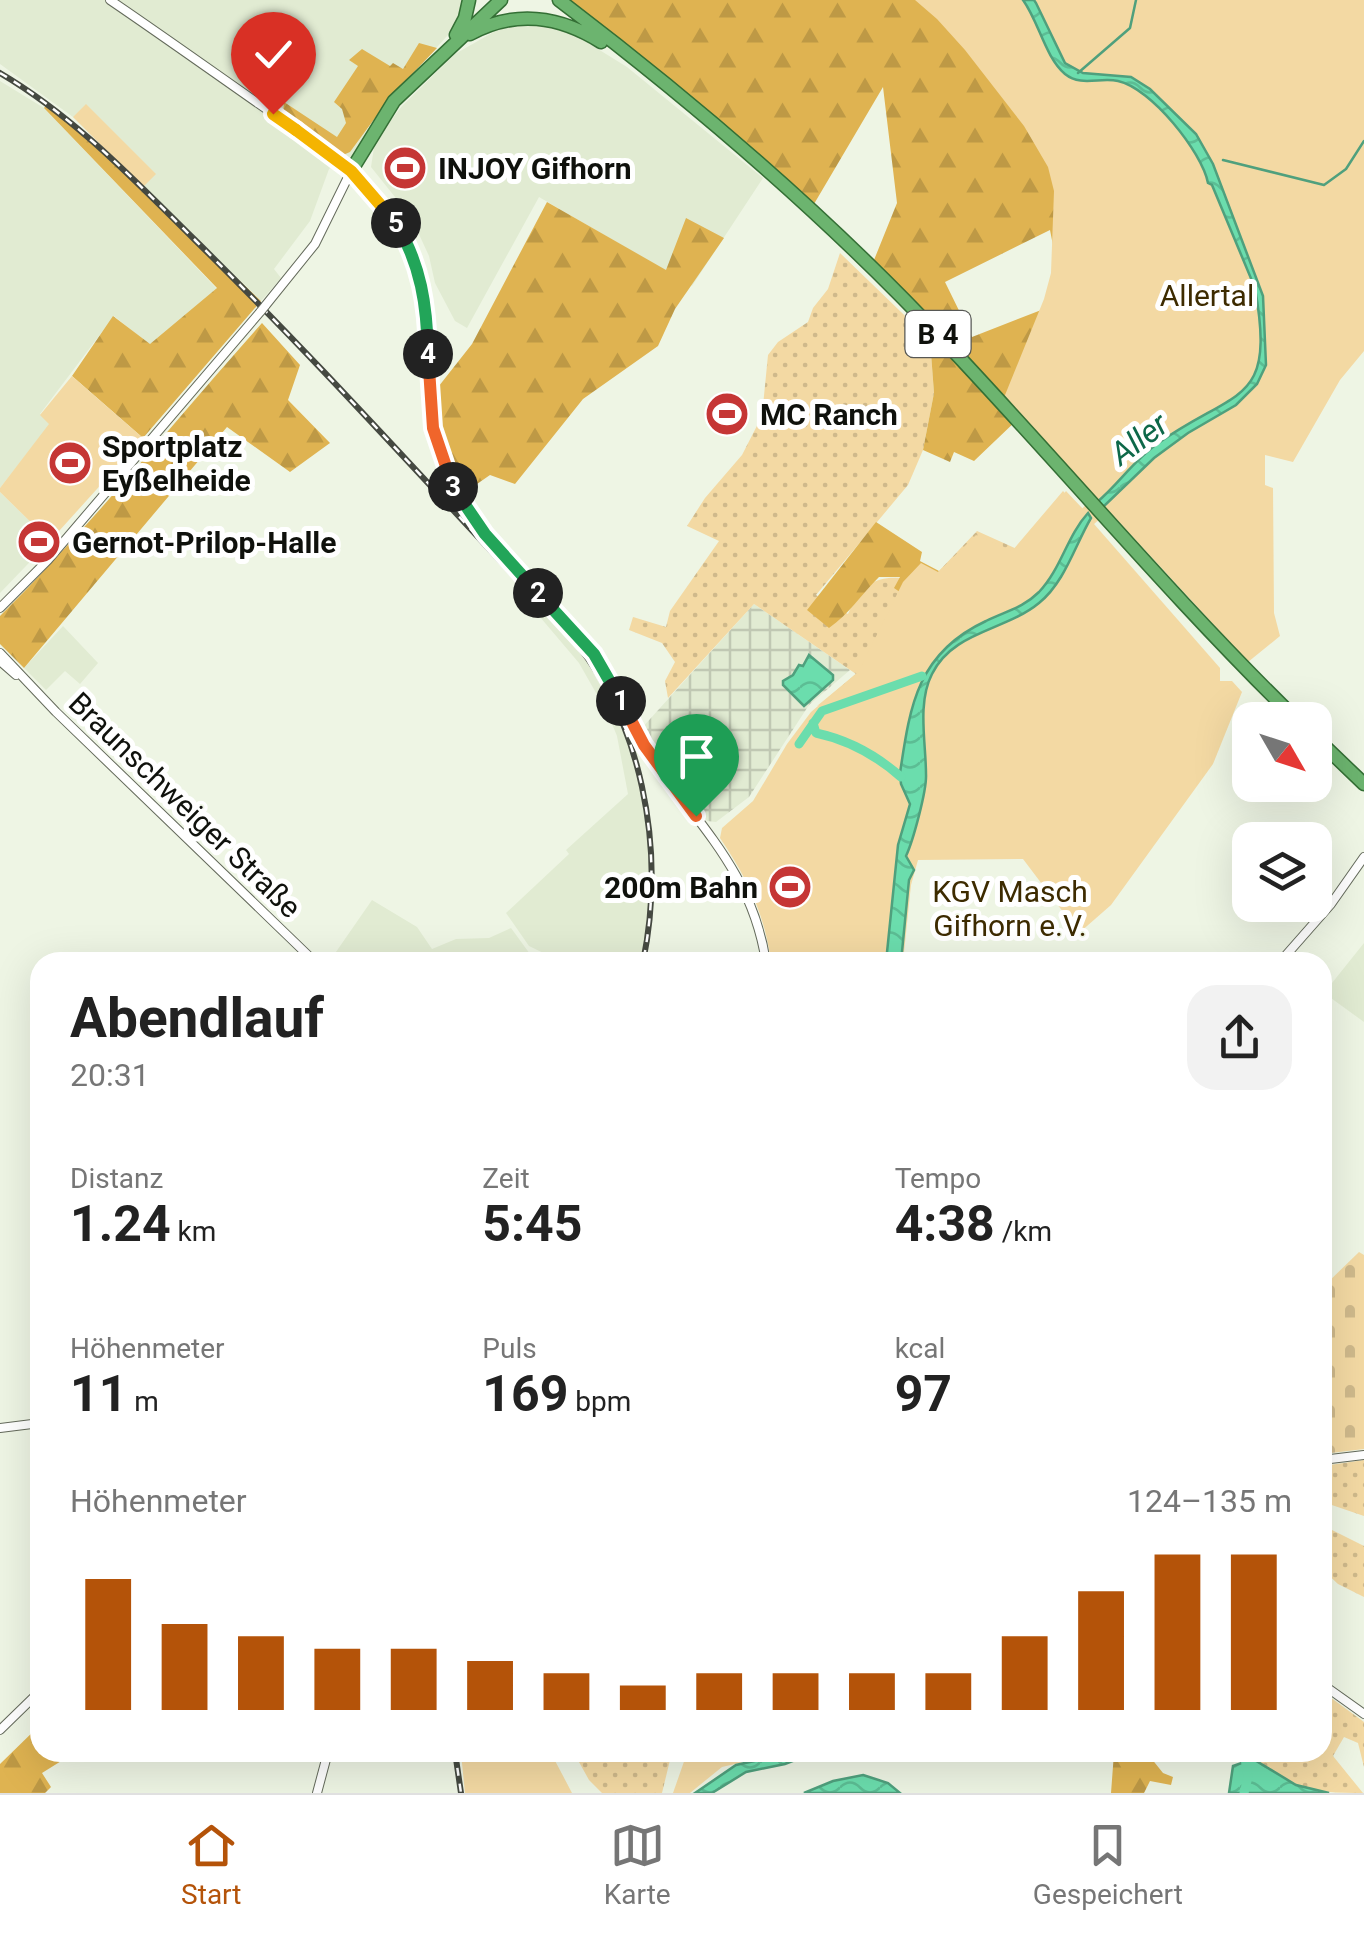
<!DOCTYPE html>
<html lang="de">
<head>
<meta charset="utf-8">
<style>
  body { margin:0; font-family:Roboto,sans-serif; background:#f2f2f2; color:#222; height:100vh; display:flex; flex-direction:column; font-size:38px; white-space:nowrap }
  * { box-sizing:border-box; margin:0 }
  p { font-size:32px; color:#767676 }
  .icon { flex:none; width:55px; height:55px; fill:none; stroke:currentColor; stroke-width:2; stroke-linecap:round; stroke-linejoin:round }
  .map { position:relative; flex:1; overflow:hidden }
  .side { position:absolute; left:30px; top:952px; width:1302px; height:810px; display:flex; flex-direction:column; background:#fff; border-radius:30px; box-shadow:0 10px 40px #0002 }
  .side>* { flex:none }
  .needle { width:65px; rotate:129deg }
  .controls { position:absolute; left:1232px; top:702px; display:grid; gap:20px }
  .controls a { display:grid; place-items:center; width:100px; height:100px; border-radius:20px; background:#fff; box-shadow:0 10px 40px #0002; font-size:50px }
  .pin { position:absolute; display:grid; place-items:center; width:85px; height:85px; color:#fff; margin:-102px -42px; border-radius:50% 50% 50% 0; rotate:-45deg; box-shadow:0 0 10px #0007 }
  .pin .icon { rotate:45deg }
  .km { position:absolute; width:50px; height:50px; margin:-25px; border-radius:50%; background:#222; color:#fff; font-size:28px; line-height:50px; text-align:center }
  .round { display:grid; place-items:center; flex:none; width:105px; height:105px; border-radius:30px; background:#f2f2f2 }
  .summary { display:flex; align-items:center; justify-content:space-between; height:170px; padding:0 40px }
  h1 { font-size:55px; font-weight:700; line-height:75px }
  .figures { display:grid; grid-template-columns:repeat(3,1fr); gap:15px; height:170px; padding:10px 40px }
  .figures div { display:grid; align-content:center }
  .figures b { font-size:50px; font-weight:700 }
  .figures small { font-size:28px; font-weight:400 }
  .figures p { font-size:28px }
  .chart { height:280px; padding:20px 40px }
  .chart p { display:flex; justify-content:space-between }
  .chart svg { width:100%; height:180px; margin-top:10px; stroke:#b45309; stroke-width:6 }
  .menu { display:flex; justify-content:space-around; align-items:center; height:140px; border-top:2px solid #e0e0e0; background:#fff; font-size:28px; color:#767676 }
  .menu a { display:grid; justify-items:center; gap:5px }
  .menu .active { color:#b45309 }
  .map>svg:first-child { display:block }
  .built { fill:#e1ebd2 }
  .industrial { fill:url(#industrial-grid) }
  .grass { fill:url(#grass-dots) }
  .forest { fill:url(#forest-firs) }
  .cemetery { fill:url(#cemetery-stones) }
  .park { fill:#f3d9a3 }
  .water { fill:url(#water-waves); stroke:#4fa07d; stroke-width:2.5 }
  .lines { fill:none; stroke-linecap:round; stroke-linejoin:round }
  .stream { stroke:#4fa07d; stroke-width:2.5 }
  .river { stroke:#6bddad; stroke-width:9 }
  .tertiary-casing { stroke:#646a5b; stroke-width:10 }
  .trunk-casing { stroke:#346f35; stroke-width:15 }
  .tertiary { stroke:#fff; stroke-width:8 }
  .trunk { stroke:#6cb46f; stroke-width:12 }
  .rail-casing { stroke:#454941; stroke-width:6 }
  .rail { stroke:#fff; stroke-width:2.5; stroke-dasharray:8; stroke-linecap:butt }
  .tertiary-bridge-casing { stroke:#646a5b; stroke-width:10; stroke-linecap:butt }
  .tertiary-bridge { stroke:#fff; stroke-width:8 }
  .split-1-casing { stroke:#fff; stroke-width:20 }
  .split-2-casing { stroke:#fff; stroke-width:20 }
  .split-3-casing { stroke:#fff; stroke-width:20 }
  .split-4-casing { stroke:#fff; stroke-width:20 }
  .split-5-casing { stroke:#fff; stroke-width:20 }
  .split-6-casing { stroke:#fff; stroke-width:20 }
  .split-7-casing { stroke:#fff; stroke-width:20 }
  .split-1 { stroke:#f0652b; stroke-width:12 }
  .split-2 { stroke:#22a559; stroke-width:12 }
  .split-3 { stroke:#22a559; stroke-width:12 }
  .split-4 { stroke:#f0652b; stroke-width:12 }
  .split-5 { stroke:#22a559; stroke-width:12 }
  .split-6 { stroke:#f5b400; stroke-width:12 }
  .split-7 { stroke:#f5b400; stroke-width:12 }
  .labels { text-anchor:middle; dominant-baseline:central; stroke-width:10; stroke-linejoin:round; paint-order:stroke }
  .shield { fill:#fff; stroke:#575855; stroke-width:2.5 }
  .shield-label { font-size:28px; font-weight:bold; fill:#0f110c }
  .poi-label { font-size:30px; font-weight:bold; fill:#0f110c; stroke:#fff; text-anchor:start }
  .park-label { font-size:30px; fill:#3d2b00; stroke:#fff }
  .street-label { font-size:30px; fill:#0f110c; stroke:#fff }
  .water-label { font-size:32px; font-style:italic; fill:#0d6849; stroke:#fff }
</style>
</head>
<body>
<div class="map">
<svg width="1364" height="1793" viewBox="0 0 1364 1793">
  <defs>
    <pattern id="industrial-grid" width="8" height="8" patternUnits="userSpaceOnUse" patternTransform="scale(2.5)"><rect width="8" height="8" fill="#e1ebd2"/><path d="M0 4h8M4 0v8" fill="none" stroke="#c0c8b3"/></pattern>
    <pattern id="grass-dots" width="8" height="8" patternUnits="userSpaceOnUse" patternTransform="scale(2.5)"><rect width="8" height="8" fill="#f3d9a3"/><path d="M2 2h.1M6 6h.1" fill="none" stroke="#cfb98b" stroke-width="1.8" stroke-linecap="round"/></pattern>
    <pattern id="forest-firs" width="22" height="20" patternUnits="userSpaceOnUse" patternTransform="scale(2.5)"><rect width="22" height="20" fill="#dfb351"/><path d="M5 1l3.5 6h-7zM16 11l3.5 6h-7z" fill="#be9945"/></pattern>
    <pattern id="cemetery-stones" width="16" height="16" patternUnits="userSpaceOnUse" patternTransform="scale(2.5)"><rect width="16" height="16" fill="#f3d9a3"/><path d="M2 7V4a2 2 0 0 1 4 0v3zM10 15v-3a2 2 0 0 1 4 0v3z" fill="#cfb98b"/></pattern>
    <pattern id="water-waves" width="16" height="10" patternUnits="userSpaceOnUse" patternTransform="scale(2.5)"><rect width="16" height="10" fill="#6bddad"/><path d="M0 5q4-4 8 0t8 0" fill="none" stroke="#5cbd94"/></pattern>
  </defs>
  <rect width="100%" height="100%" fill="#eef5e4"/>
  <path class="built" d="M0,0h462l-5,25 -85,94 -19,37 -24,13 -19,52 -36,48 7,9 -20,23 -188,-184 -73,-53z
    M536,22l36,11 55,34 136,111 -71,108 -153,-89 -72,131 -12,-7 -20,-38 -6,-27 -18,-39 -40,-50 4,-26 27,-35 53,-52 44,-25z
    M0,81l44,27 173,181 -67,56 -36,-29 -74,98 10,10 -50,64z
    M0,492l50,49 -50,52z
    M548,608l59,76 28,61 8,33 7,57 2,62 -6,65h-84l-33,-16 -23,-33 63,-59 -3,-4 62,-56 -11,-58 -9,-22 -29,-51 -39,-46z
    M63,626l35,37 -18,21 -15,-13 -19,19 -22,-22z
    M372,900l45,27 15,22 24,-10 33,-1 22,-10 19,26 12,8h-213z
    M1364,943v79l-40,-29z"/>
  <path class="industrial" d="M754,604l96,66 -41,35 -60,92 -33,25 -9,-1 -66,-92z"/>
  <path class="grass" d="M840,253l90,87 4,53 -11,57 -15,35 -92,110 32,19c20,-45 44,-38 85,-31l6,-12 38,-40 42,19 47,-59 17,18 -166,164 -100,33 39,-32 -102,-70 -86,94 -3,-17 10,-19 -13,-19 -33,-13 4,-13 33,10 4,-16 49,-70 -32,-15 18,-28 37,-43 20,-39 6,-61 10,-13 30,-20 5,-14 15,-19z
    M1364,1460v56l-41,-14v-36z
    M1328,1528l36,18v51l-26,-13 -15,-14v-33z
    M1323,1692l41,30v45l-6,-24 -14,-6 -11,19 30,37c-23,0 -49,0 -70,-10 -18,-8 -31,-19 -51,-20l-2,-10 82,-1z
    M574,1753h92l5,3 -9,37h-60l-13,-13z"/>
  <path class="forest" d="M563,0h382l135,190 -19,96 -11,-56 -105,52 27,55 77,-30 -29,110 -46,44 -20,-9 -4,10 -27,-12 11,-57 -4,-53 5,-15 -61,-65 23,-57 -14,-116 -69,117z
    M419,43l18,5 -45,47 -42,57 -7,3 -60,-41 1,-12 53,35 9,-14 -4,-14 -8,-7 24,-36 -9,-6 13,-11 28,17 3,-3 10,6z
    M47,104l24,18 190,179 -118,137 -71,-62 41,-60 37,28 67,-56 -173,-180z
    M547,202l119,68 20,-52 38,20 -49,71 -17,37 -75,53 -68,85 -25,-9 -26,18c-19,-32 -25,-65 -29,-102l37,-47z
    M262,323l38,42 -12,35 42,43 -40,29 -63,-45 -203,241 -24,-24v-28c93,-92 174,-195 262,-293z
    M876,522l46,30 -2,9 19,10 -6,12 -26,14 -13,-9 6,-11h-21c-18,18 -30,37 -50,51l-22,-18z
    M40,1725v27l34,1 -32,20 9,14 -6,6h-45v-29z
    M1114,1753h33l16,20 10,4 -2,8 -21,-4 -6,12h-33z"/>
  <path class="cemetery" d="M1359,1252l5,3v194l-41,5v-167z"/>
  <path class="park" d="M915,0h449v351l-24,29 -47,82 -28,-7v30l8,3 1,125 6,23 -32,26 -139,-151 -15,13 126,144v13h12l10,11 -29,72 -102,141 -32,28 -56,-74 -105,1 -7,25 -8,77h-132c-6,-48 -24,-84 -51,-124l2,-10 31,-27 34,-57 24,-32 48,-41 44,-89 18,-19 17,9 38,-37 36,16 51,-60 18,19 12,-13 -90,-97 41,-101 7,-26 3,-82 -6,-24 -24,-41 -59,-76 -28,-31z
    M86,104l70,70 -13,13 -70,-70z
    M72,376l71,62 -93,103 -50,-49v-4l49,-64 -9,-9z
    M461,1753h90l21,40h-107z
    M687,1753v-1l95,1 -60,14 -32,26h-17z"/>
  <path class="water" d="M1023,0h11l2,3 29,60 18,10 48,4 19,12 46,45 17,30 50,132 3,69 -9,19 -21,21 -48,28 -34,25 -53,51 -5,-6c22,-18 37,-42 61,-59 80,-57 119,-37 98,-156l-43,-103 -4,-2c-6,-31 -57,-95 -90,-102 -18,-4 -37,6 -53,-7 -20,-17 -26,-52 -42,-74z
    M1088,513l3,5c-16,27 -26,64 -52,85 -34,28 -86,28 -107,71 -15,29 -6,69 -6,100 1,16 -13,67 -20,82l8,14 -5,10 -8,82h-15l12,-117 12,-41 -9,-20 -1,-11c10,-67 17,-120 86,-152 20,-10 37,-13 53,-29 22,-23 28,-56 49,-79z
    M809,655l24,20v5l-29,26 -21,-21v-4l10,-6 6,-10 4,1z
    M791,1753h22l-28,11 -39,8 -34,21h-17l41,-28z
    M1253,1759l43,26 33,8h-100l4,-27z
    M863,1775l25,8 12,10h-96l29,-12z"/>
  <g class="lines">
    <path class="stream" d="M1078,73l52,-45 6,-28
      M1223,160l101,25 22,-16 18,-28"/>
    <path class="river" d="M813,723l3,10c33,7 60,22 85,44
      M799,744l23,-33 100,-35
      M1244,1793l4,-16 -4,-25"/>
    <defs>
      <path id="tertiary" d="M110,0c50,34 99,69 149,104 46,32 94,61 128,106 65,85 21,185 66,276 29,61 87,106 131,157 26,29 37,65 57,97 49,79 110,125 125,222
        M265,306l50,-62 36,-73
        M0,608l48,-48 213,-249
        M0,653l56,59 259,250
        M0,661l16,14
        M1280,962l51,-58 33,-47
        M0,1428l40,-5
        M1322,1460l42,-5
        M1322,1684l42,30
        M0,1730l40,-39
        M317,1793l11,-41"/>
      <path id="trunk" d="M559,0c137,104 268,216 386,342 118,125 229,258 352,378
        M470,34c46,-25 89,-18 131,8
        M456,35l9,-17 4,-18
        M351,171l43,-70 107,-101
        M1315,737l49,47"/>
    </defs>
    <use href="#tertiary" class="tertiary-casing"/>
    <use href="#trunk" class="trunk-casing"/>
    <use href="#tertiary" class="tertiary"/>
    <use href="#trunk" class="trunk"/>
    <defs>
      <path id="rail" d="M0,73c75,44 133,106 195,167 128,126 247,260 370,390 78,86 101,220 78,332
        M455,1752l6,41"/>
    </defs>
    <use href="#rail" class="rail-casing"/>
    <use href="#rail" class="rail"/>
    <defs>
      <path id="tertiary-bridge" d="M261,311l4,-5"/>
    </defs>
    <use href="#tertiary-bridge" class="tertiary-bridge-casing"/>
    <use href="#tertiary-bridge" class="tertiary-bridge"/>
  </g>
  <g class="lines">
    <defs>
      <path id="split-1" d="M621,701l23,44 52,71"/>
      <path id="split-2" d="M538,593l56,61 27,47"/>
      <path id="split-3" d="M453,487l32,47 53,59"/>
      <path id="split-4" d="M428,354l5,74 20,59"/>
      <path id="split-5" d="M396,223c25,42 31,82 32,131"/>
      <path id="split-6" d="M296,130l55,41 45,52"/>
      <path id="split-7" d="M273,114l23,16"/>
    </defs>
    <use href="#split-1" class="split-1-casing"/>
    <use href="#split-2" class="split-2-casing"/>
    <use href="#split-3" class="split-3-casing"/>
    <use href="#split-4" class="split-4-casing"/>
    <use href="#split-5" class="split-5-casing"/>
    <use href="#split-6" class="split-6-casing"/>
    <use href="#split-7" class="split-7-casing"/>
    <use href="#split-1" class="split-1"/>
    <use href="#split-2" class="split-2"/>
    <use href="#split-3" class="split-3"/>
    <use href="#split-4" class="split-4"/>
    <use href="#split-5" class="split-5"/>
    <use href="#split-6" class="split-6"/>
    <use href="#split-7" class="split-7"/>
  </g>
  <defs>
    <symbol id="stadium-disc" viewBox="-11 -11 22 22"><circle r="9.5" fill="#c53635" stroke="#fff"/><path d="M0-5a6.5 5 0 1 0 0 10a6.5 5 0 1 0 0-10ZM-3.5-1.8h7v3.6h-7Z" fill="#fff"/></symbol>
  </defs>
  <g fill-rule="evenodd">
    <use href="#stadium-disc" x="380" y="143" width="50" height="50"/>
    <use href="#stadium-disc" x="702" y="389" width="50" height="50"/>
    <use href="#stadium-disc" x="45" y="438" width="50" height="50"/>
    <use href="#stadium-disc" x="14" y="517" width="50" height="50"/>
    <use href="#stadium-disc" x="765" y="862" width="50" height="50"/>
  </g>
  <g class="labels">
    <rect class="shield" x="905.5" y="311" width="65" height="46" rx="8"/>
    <g class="shield-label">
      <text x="938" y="334">B 4</text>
    </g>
    <g class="poi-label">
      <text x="438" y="168">INJOY Gifhorn</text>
      <text x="760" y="414">MC Ranch</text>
      <text x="102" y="446">Sportplatz<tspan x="102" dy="34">Eyßelheide</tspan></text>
      <text x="72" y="542">Gernot-Prilop-Halle</text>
      <text x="758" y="887" text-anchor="end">200m Bahn</text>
    </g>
    <g class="park-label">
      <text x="1207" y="295">Allertal</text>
      <text x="1010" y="891">KGV Masch<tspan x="1010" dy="34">Gifhorn e.V.</tspan></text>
    </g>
    <g class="street-label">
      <text transform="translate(185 805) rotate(44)">Braunschweiger Straße</text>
    </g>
    <g class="water-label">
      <text transform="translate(1139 439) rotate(-37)">Aller</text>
    </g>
  </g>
</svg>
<div class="controls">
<a><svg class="needle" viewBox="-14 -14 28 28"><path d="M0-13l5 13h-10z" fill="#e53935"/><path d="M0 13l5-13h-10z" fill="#767676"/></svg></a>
<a><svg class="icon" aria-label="layers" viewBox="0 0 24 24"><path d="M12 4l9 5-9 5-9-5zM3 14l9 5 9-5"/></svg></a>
</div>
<div class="pin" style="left:696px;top:816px;background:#1e9e55"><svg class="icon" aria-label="arrive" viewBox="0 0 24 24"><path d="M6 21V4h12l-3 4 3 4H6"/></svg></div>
<div class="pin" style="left:273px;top:114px;background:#d93025"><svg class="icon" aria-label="check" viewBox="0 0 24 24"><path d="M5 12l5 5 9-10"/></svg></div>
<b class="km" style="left:621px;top:701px">1</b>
<b class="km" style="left:538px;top:593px">2</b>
<b class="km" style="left:453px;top:487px">3</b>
<b class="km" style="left:428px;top:354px">4</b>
<b class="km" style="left:396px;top:223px">5</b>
<section class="side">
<div class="summary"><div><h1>Abendlauf</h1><p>20:31</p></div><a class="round"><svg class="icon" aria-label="share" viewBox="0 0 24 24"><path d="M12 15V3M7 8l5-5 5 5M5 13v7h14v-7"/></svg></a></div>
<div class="figures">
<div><p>Distanz</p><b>1.24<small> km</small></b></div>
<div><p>Zeit</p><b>5:45</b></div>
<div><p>Tempo</p><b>4:38<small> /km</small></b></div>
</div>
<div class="figures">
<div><p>Höhenmeter</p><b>11<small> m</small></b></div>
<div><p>Puls</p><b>169<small> bpm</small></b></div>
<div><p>kcal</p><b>97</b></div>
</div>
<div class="chart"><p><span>Höhenmeter</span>124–135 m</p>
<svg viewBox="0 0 160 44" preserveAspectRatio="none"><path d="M5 44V12M15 44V23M25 44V26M35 44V29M45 44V29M55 44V32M65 44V35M75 44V38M85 44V35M95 44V35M105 44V35M115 44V35M125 44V26M135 44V15M145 44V6M155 44V6"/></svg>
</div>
</section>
</div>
<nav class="menu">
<a class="active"><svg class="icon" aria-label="home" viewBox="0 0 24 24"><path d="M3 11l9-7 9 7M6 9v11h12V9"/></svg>Start</a>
<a><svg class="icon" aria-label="map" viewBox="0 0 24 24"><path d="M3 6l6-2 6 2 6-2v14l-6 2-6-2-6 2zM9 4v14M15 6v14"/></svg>Karte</a>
<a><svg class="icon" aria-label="saved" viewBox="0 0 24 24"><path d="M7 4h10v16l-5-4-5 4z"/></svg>Gespeichert</a>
</nav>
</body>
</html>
